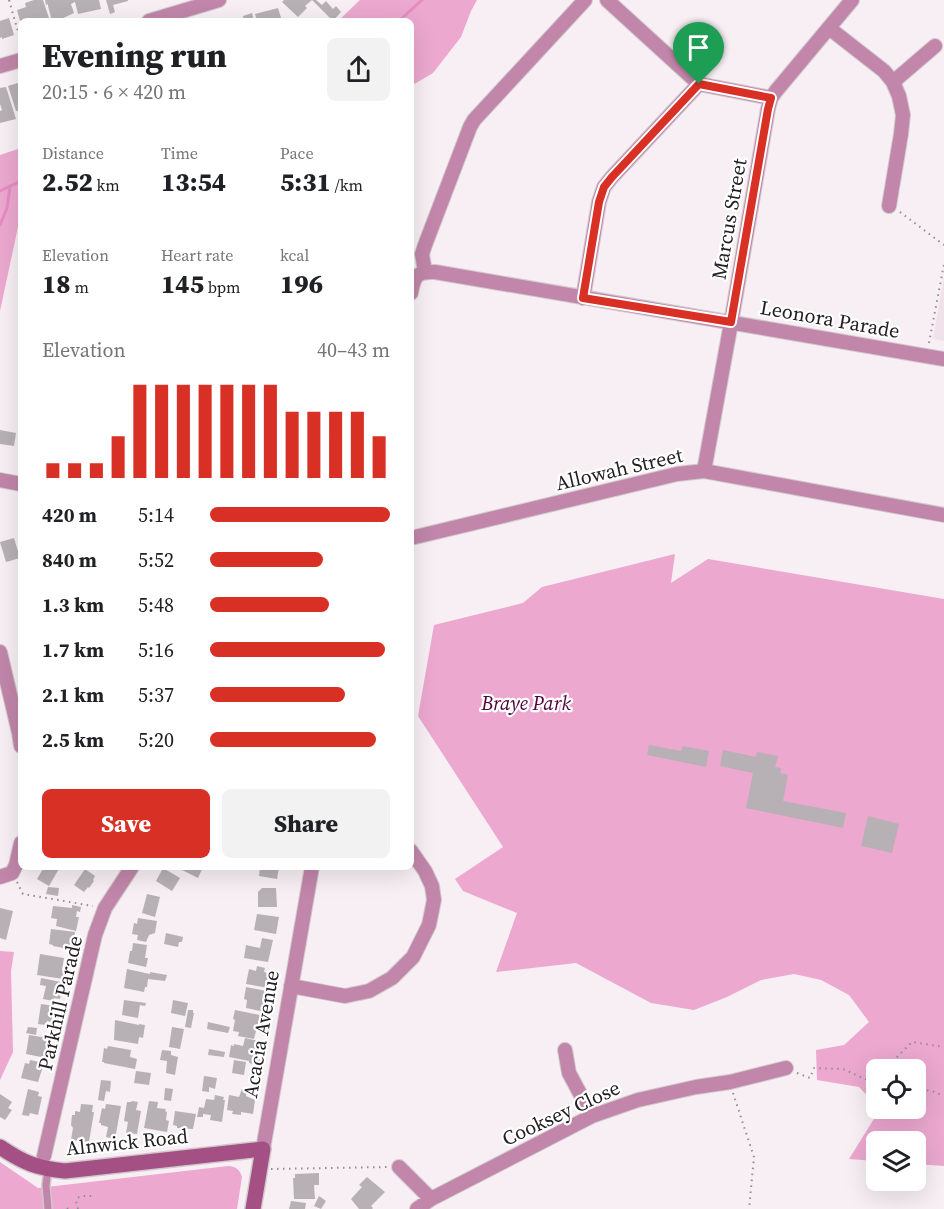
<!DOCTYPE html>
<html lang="en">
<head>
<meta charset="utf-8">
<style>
  body { margin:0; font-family:"Source Serif 4",serif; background:#f2f2f2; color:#202124; height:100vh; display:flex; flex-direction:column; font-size:22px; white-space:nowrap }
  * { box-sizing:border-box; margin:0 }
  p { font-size:20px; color:#757577 }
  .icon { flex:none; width:33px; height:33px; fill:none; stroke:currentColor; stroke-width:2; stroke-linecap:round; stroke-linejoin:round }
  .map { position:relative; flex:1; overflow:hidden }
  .panel { position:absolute; left:18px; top:18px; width:396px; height:852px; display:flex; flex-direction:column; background:#fff; border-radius:9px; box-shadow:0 6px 24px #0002 }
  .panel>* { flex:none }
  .fabs { position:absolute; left:866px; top:1059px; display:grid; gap:12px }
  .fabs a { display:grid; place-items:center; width:60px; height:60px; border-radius:9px; background:#fff; box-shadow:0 6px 24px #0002; font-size:30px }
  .pin { position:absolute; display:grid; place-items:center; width:51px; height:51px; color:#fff; margin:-62px -26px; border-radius:50% 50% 50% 0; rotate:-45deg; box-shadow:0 0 6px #0007 }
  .pin .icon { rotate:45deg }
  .round { display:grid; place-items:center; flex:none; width:63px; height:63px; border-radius:9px; background:#f2f2f2 }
  .headline { display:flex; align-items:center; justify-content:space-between; height:102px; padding:0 24px }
  h1 { font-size:33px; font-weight:800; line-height:45px }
  .figures { display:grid; grid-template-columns:repeat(3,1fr); gap:9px; height:102px; padding:6px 24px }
  .figures div { display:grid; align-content:center }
  .figures b { font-size:26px; font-weight:800 }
  .figures small { font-size:16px; font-weight:400 }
  .figures p { font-size:16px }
  .chart { height:168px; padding:12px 24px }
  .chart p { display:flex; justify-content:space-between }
  .chart svg { width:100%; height:108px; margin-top:6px; stroke:#d93025; stroke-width:6 }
  .cta { display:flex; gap:12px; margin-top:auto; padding:12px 24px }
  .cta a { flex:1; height:69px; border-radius:9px; background:#d93025; color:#fff; font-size:24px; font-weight:800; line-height:69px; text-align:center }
  .cta a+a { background:#f2f2f2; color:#202124 }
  ul { padding:0 24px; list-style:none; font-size:20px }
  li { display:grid; grid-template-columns:96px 72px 1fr; align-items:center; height:45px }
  li i { height:15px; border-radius:8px; background:#d93025 }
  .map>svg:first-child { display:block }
  .built { fill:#f1e1ea }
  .green { fill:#eca8cf }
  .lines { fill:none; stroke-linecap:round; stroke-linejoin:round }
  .stream { stroke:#e68cc2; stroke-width:3 }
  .building { fill:#b7b0b4 }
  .lane-casing { stroke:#d1cacd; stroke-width:10 }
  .street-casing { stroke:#d1cacd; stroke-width:16 }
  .secondary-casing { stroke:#d1cacd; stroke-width:18 }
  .path { stroke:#928d8f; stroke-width:2; stroke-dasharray:1.5 4.5; stroke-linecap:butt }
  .lane { stroke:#c186a9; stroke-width:7 }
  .street { stroke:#c186a9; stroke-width:14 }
  .secondary { stroke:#a55085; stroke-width:15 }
  .route-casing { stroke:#fff; stroke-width:12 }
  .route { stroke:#d93025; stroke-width:8 }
  .labels { text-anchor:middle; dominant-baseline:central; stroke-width:4.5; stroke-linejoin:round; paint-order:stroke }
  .street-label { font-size:20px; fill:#232021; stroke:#fff }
  .park-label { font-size:20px; font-style:italic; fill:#50003a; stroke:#fff }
</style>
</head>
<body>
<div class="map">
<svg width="944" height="1209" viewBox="0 0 944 1209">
  <rect width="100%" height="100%" fill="#f7eff3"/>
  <path class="built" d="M944,276v65l-11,-2z"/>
  <path class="green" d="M360,0h117l-6,11 -10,26 -28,36 -22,13v-65h-73z
    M21,148v65l-21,98v-156z
    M675,554l-4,29 37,-24 236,40v567l-29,-2v-22h-39v19l-27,-2 31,-50 35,-1v-38h-39v35l-17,-18 -42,-7 -1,-30 28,-5 25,-23 -20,-27 -28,-15 -27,-6 -33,6 -34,17 -33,13 -43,-7 -75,-40 -80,9 21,-59 -54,-22 -8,-12 48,-32 -85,-131 16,-91 89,-22 19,-16z
    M0,951l14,1 -3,19 2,81 -13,28z
    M0,1162l38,26 190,-22c8,0 12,4 14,11l-5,32h-237z"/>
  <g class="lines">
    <path class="stream" d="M399,21l23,-21
      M0,191l21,-10
      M0,225l7,-17 3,-21"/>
  </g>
  <path class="building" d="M34,0h9l7,21h-30l-3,-11 9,-3 -1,-4z
    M45,0h54l2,9 -23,5 -3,-12 -4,2 3,9 -13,6 1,2h-10l-4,-15v-2l-2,1z
    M106,0h22v1l-15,4 2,7 -5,2z
    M284,0h32l6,5 4,-4 7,8 3,-3 5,6 -8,9 -21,-21 -7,6 2,2 -9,9 -16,-15z
    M278,8l4,13h-25l-2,-7z
    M252,13l2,8h-10l-1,-5z
    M9,18l5,17 -12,4v-2l-2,1v-17z
    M21,82v32l-2,1 -1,-4h-2l-8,-25z
    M6,87l10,32 -16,4v-12l2,-1 -2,-6v-16z
    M0,430l16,3 -2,13 -14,-2z
    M14,538l6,20 -14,4 -6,-20z
    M649,745l32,6 2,-5 26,5 -3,16 -59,-12z
    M723,750l33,7 1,-5 21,4 -3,11 6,1 -1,5 8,2 -5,26 63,12 -3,15 -97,-20 7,-35 -33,-7z
    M868,816l31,8 -7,29 -31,-7z
    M44,867h16l-11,19 -12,-7z
    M176,867h27l-5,11z
    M260,867h19l-2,12 -18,-3z
    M163,868l17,10 -8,13 -16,-10z
    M85,869l10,7 -2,4 1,1 -5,7 -1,-1 -4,5 -10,-7z
    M48,887l11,1 -1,8 -12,-2z
    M262,888h14l1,19h-19v-15z
    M147,894l13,3 -5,20 -13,-4z
    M72,905l9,2 -1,5 -3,-1 -1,6h3l-3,14 -20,-5 1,-7 -6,-1 2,-12 19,2z
    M0,908l13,3 -7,29 -6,-2z
    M257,914l22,3 -3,17 -22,-4z
    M138,918l19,3 -2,12 -6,2 -3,7 -9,-2 1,-5 -6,-1 2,-11 3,1z
    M51,929l24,3 -1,8h-3l-2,9 -16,-3v-1l-4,-1z
    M166,933l17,4 -1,5h-3l-1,5 -14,-3z
    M262,938l11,2 -5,22 -24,-4 2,-13 14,3z
    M133,943l14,2 -2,13h3l-2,9 -18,-4 2,-12h2z
    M40,954l24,4 -2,12h2l-1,9 -26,-4z
    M257,966l8,2 -1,4 7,2 -2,14 -23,-4 3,-15 7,2z
    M127,969l23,5v-2l17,3 -2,6 -17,-2 -1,8h-2l-1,5 -20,-4z
    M41,978l20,4 -1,5 2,1 -2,11 -6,-1 -1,3 -10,-2 3,-13 -6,-1z
    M246,987l21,4 -2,13h1l-1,8 -19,-4 1,-8 -3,-1z
    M124,1000l22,3 -1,3 -5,-1 -2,13 -16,-3z
    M173,1000l15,3 -3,13 -14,-3z
    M41,1004l14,2 -4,16 -4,-1 -1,4 -8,-1z
    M188,1010h5v3h1l-3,15 -6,-1z
    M235,1010l25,5 -6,24 -16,-3 1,-4 -6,-1 2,-11 -2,-1z
    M115,1020l24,5v-1l6,1 -2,13 -4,-1 -1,7 -24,-4z
    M208,1022l22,5 -2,6 -21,-4z
    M28,1027l9,1 -1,7 -10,-2z
    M172,1027l12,2 -4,20 -11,-2z
    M29,1035l19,3 -2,20 -20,-4z
    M245,1038l13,3 -2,6 3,1 -2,10 3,1 -1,6 -10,-2v-2l-20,-4 2,-12 3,1v-2l9,2z
    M108,1046l23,4 -1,7 7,2 -2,10 -31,-6v-1h-2l2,-14 3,1z
    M209,1049l16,3 -1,5 -16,-2z
    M162,1050l9,1v4l7,2 -3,18 -9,-2 1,-12 -7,-1z
    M30,1060l14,3 -6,19 -17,-4 4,-15 4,1z
    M234,1060l12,2 -2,13 -12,-2z
    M136,1071l15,2 -2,12 -15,-2z
    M204,1076l13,2 -2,11 -6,-2v5l-7,-1z
    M101,1080l10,1 -1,11 -4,-1 -2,10 -6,-1z
    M165,1088l8,1 -2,12 -7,-1z
    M28,1089l11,3 -1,4 4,1 -4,18 -8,-2 -1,3 -7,-1z
    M242,1089l5,1 -1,6 9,4 -2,14 -12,-2v3l-9,-1 1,-3 -6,-1 2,-15 10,2z
    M0,1094l12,8 -4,6 4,2 -7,10 -5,-3z
    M215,1095l9,2 -1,3h2l-3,22 -12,-2 1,-5 -8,-1v3h-6l2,-10 5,1 2,-9 8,1z
    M132,1101l6,1 -2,8 5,1 -4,23 -11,-1 2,-11 -4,-1 3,-19h4z
    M149,1101l9,1 -1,6 9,1 -1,2 2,1 -1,8 3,1 -2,11 -23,-4z
    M81,1104l12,1 -1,7h2l-5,30 -18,-2 2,-12 -2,-3 1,-10h3v-4l5,1z
    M106,1104l15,2 -6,33 -9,-2 2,-10 -7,-2v-2h-2l3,-15 3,1z
    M175,1111l21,3 -3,15 -16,-1v-2l-4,-1z
    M319,1173v12h-5l1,14h-21l-1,-21h2v-4z
    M367,1177l18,15 -14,14 2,2 -1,1h-13l-8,-10 11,-12 -3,-2z
    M319,1196l7,5 -5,8 -7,-3z
    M291,1201l15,2 -1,6h-16z"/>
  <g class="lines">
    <defs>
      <path id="lane" d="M48,1169l-2,16 2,24"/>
      <path id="street" d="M607,0l92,84 72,14
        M149,21l70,-21
        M829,28l55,43 9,11 6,14 4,19 -2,19 -12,72
        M0,66l21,-6
        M893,82l42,-36
        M425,272l-3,-18 3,-9 45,-118 4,-7 111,-120
        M411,293c3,-17 6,-22 24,-21l509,87
        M583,298l16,-96 5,-15 8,-10 87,-93
        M704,471l27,-148 37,-214 3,-11 5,-7 76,-91
        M0,480l21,4
        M411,538l266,-64 27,-3 240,44
        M0,652l19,81 2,13
        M0,877l12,-4 4,-8 5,-22
        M291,986l54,10 24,-5 23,-13 21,-21 16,-32 5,-25 -2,-14 -7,-15 -14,-20
        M565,1050l4,23 23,43
        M263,1149l49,-282
        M44,1156l51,-221 10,-27 27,-41
        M399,1167l32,32
        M417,1209l14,-10 161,-83 46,-16 58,-13 34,-5 56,-14"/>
      <path id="secondary" d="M0,1147c24,16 36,21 65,24l198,-22 -10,60"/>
    </defs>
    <use href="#lane" class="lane-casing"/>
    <use href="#street" class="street-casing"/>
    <use href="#secondary" class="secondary-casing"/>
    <path class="path" d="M9,0l12,42
      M900,212l44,33
      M929,343l15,-79
      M17,882l6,12 70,12
      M884,1070l28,-28 32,5
      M797,1073l13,5 4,-10 29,1 33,15
      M870,1081l6,-4
      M915,1089l17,2 12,5
      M733,1093l21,64 -5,52
      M271,1169l117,-2
      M67,1208l1,1
      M78,1209l-2,-8 3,-4 5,-1h11"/>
    <use href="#lane" class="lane"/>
    <use href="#street" class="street"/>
    <use href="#secondary" class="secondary"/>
  </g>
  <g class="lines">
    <defs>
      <path id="route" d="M699,84l72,14 -3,11 -37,213 -148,-24 16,-96 5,-15 8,-10z"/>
    </defs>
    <use href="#route" class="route-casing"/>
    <use href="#route" class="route"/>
  </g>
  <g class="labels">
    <g class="street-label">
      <text transform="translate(729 219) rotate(-80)">Marcus Street</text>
      <text transform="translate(830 319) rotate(10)">Leonora Parade</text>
      <text transform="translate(619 469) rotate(-13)">Allowah Street</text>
      <text transform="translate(60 1003) rotate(-77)">Parkhill Parade</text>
      <text transform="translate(261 1034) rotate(-80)">Acacia Avenue</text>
      <text transform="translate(561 1113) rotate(-25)">Cooksey Close</text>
      <text transform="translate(127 1142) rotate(-6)">Alnwick Road</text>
    </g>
    <g class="park-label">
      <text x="526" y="703">Braye Park</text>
    </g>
  </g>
</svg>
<div class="fabs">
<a><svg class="icon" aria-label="locate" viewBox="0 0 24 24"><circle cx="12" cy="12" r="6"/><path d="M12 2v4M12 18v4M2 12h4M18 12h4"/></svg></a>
<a><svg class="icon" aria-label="layers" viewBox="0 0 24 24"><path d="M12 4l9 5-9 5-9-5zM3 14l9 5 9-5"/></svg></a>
</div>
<div class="pin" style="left:699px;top:84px;background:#1e9e55"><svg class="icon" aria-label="arrive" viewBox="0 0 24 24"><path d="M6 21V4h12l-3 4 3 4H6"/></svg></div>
<section class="panel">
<div class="headline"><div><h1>Evening run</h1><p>20:15 · 6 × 420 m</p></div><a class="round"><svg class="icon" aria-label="share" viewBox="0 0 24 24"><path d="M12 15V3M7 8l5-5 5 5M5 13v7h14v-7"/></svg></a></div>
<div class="figures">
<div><p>Distance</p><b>2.52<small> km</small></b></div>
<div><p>Time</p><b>13:54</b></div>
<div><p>Pace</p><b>5:31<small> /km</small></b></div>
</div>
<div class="figures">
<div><p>Elevation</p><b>18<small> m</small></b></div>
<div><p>Heart rate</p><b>145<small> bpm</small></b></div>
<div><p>kcal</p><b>196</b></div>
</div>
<div class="chart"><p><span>Elevation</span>40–43 m</p>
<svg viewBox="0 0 160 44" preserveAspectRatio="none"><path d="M5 44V38M15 44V38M25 44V38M35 44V27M45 44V6M55 44V6M65 44V6M75 44V6M85 44V6M95 44V6M105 44V6M115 44V17M125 44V17M135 44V17M145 44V17M155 44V27"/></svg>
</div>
<ul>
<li><b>420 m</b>5:14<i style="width:100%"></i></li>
<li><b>840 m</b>5:52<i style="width:63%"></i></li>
<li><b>1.3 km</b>5:48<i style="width:66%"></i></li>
<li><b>1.7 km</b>5:16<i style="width:97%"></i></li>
<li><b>2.1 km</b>5:37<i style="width:75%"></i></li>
<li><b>2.5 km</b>5:20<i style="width:92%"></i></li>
</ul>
<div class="cta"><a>Save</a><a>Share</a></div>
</section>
</div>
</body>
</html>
